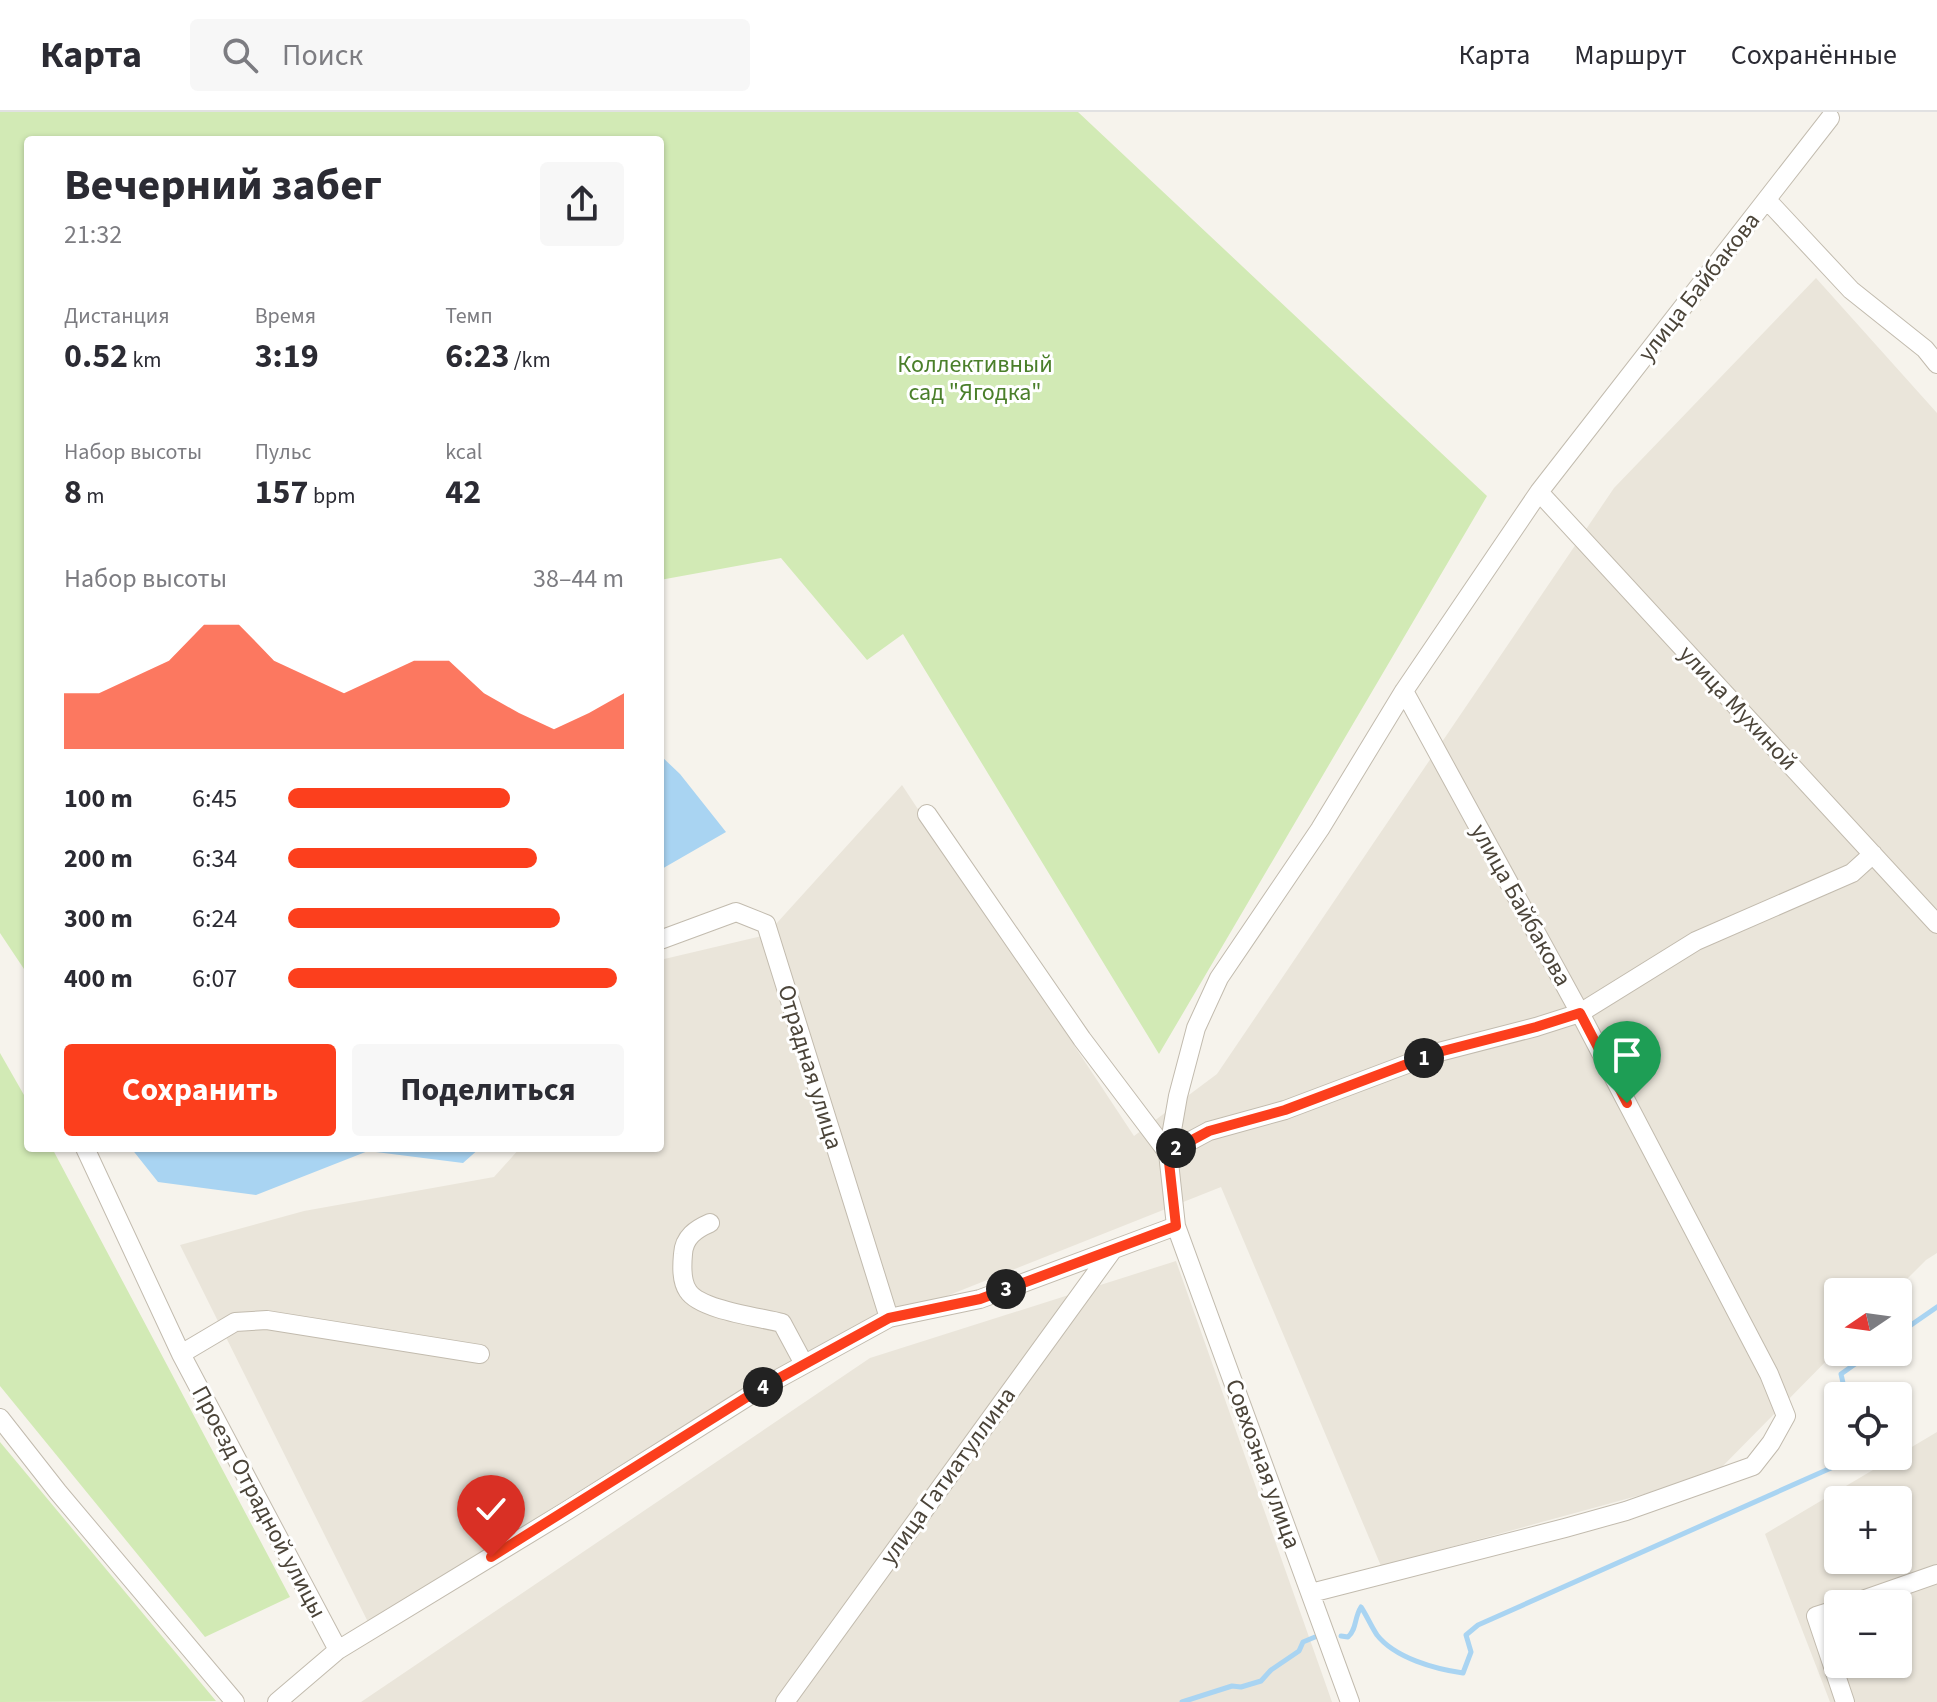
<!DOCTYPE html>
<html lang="ru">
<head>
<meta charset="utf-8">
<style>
  body { margin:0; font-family:"Source Sans 3",sans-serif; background:#f7f7f7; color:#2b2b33; height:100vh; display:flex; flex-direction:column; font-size:30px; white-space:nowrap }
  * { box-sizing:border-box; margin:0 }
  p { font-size:26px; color:#7c7c81 }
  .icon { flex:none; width:44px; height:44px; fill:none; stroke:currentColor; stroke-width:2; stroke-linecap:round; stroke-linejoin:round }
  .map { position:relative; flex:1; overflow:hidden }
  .drawer { position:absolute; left:24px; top:24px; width:640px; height:1016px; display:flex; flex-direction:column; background:#fff; border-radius:8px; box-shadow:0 2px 6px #0004 }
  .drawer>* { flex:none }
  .needle { width:52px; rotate:257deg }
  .buttons { position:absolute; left:1824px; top:1166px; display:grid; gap:16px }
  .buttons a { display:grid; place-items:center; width:88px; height:88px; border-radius:8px; background:#fff; box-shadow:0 2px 6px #0004; font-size:40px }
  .pin { position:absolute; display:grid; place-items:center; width:68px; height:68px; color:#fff; margin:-82px -34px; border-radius:50% 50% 50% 0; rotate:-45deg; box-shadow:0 0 8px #0007 }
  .pin .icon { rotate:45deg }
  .km { position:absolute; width:40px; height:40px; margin:-20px; border-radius:50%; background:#222; color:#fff; font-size:22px; line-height:40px; text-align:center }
  .round { display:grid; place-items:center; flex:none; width:84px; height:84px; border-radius:8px; background:#f7f7f7 }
  .headline { display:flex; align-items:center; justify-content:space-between; height:136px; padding:0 40px }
  h1 { font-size:44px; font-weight:700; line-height:60px }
  .figures { display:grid; grid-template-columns:repeat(3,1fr); gap:12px; height:136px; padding:8px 40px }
  .figures div { display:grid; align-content:center }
  .figures b { font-size:34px; font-weight:700 }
  .figures small { font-size:22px; font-weight:400 }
  .figures p { font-size:22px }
  .chart { height:224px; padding:16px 40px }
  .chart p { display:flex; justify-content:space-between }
  .chart svg { width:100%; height:144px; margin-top:8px; fill:#fc3f1d; opacity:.7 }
  .action { display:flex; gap:16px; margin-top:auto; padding:16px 40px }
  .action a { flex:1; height:92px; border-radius:8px; background:#fc3f1d; color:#fff; font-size:32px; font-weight:700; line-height:92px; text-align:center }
  .action a+a { background:#f7f7f7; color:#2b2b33 }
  ul { padding:0 40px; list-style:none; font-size:26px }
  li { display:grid; grid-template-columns:128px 96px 1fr; align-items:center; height:60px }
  li i { height:20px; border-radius:10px; background:#fc3f1d }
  header { display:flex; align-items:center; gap:48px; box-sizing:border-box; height:112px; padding:0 40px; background:#fff; border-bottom:2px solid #e1e1e2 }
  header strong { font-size:38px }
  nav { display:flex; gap:44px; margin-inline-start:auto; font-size:28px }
  .search { width:560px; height:72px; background:#f7f7f7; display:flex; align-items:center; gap:20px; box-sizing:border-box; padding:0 28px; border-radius:8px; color:#7c7c81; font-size:30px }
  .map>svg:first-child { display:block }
  .residential { fill:#eae5da; fill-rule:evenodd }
  .green { fill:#d2eab5 }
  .water { fill:#a9d4f2 }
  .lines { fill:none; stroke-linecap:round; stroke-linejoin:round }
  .stream { stroke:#a9d4f2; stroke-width:5 }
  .street-casing { stroke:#c2bbae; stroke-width:20 }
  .street { stroke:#fff; stroke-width:18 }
  .route-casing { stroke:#fff; stroke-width:16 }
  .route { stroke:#fc3f1d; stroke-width:10 }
  .labels { text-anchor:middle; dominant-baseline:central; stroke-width:6; stroke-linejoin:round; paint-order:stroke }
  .street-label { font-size:24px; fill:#4b4439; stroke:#fff }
  .park-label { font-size:24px; fill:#4a7f2a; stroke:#fff }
</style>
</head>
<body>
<header>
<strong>Карта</strong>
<div class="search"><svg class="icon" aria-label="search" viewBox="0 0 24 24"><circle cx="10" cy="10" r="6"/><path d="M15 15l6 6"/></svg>Поиск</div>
<nav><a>Карта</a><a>Маршрут</a><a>Сохранённые</a></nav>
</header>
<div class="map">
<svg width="1937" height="1590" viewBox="0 0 1937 1590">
  <rect width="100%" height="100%" fill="#f6f3ec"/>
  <path class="residential" d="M1816,166l121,135v840l-11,7 -32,32h-56v57l-124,126 -333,91 -160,-379 -420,167 -158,106 -274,164 -189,-379 124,-34 190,-34 26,-29h140v-188l106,-25 136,-150 232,351 83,-62 397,-586z
    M1176,1149l156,441h-971l509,-344z
    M1937,1320v270h-107l-65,-168zM1838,1388h60v60h-60zM1838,1492h60v60h-60z"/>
  <path class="green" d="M0,0h1078l409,384 -328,558 -256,-420 -36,26 -86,-102 -121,22v-440h-632v835l-28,-42z
    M0,941l28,49v46h24l238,449 -85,40 -205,-251z
    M0,1330l216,259 -216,1z"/>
  <path class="water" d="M660,643l20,19 46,58 -66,38z
    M131,1036h349l-17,15 -95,-12 -112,44 -98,-13z"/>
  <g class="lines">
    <path class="stream" d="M1898,1222l39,-27
      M1846,1284l-5,-22 31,-22
      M1341,1524l7,1c9,-8 6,-19 13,-30 6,9 10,19 16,28 18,23 58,34 86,38l8,-21 -5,-17 12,-10 380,-169
      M1182,1590l50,-16 9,1 20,-6 10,-11 28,-19 4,-9 12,-5"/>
    <defs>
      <path id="street" d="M1767,88l84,90 74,59 12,15
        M1539,380l398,432
        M927,702l155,225 86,114 41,-22 76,-21 154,-58 97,-25 44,-14 116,-72 156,-68 21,-19
        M660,828l76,-28 30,12 123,394
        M85,1036l96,206 157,296
        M710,1111c-14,6 -26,14 -27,31 -1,11 -2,27 5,37 12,19 71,26 94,32l22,41
        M181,1242l54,-32 32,-2 213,34
        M0,1306l58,74 177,210
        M1311,1481l254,-65 61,-17 127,-45 18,-23 15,-27 -17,-42 -189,-361 -176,-322
        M1851,1492l86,-30
        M1838,1497l-22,7 29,86
        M277,1590l61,-52 230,-140 195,-123 126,-69 91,-19 196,-73
        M785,1590l327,-451
        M1350,1590l-174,-476 -8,-73 10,-57 18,-68 23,-50 101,-149 84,-138 135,-199 291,-374"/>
    </defs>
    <use href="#street" class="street-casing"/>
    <use href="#street" class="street"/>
  </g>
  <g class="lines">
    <defs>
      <path id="route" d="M491,1445l272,-170 126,-69 91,-19 196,-73 -8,-73 41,-22 76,-21 154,-58 97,-25 44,-14 47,90"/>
    </defs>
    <use href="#route" class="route-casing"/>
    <use href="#route" class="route"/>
  </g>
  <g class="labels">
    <g class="street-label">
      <text transform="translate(1699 175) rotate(-52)">улица Байбакова</text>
      <text transform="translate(1738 596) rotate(47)">улица Мухиной</text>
      <text transform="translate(1521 793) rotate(61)">улица Байбакова</text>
      <text transform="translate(810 955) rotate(73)">Отрадная улица</text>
      <text transform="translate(1263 1352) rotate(70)">Совхозная улица</text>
      <text transform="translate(948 1364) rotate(-54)">улица Гатиатуллина</text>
      <text transform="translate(259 1390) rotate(62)">Проезд Отрадной улицы</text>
    </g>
    <g class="park-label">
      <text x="975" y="252">Коллективный<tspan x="975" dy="28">сад "Ягодка"</tspan></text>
    </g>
  </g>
</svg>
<div class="buttons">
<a><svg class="needle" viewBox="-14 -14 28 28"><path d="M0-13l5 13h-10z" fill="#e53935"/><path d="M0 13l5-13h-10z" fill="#7c7c81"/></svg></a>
<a><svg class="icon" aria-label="locate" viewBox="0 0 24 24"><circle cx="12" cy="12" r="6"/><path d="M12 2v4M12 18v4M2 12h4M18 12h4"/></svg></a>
<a>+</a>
<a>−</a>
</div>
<div class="pin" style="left:1627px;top:991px;background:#1e9e55"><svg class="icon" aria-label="arrive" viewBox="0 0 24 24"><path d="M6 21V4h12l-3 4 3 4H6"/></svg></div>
<div class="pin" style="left:491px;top:1445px;background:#d93025"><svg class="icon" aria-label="check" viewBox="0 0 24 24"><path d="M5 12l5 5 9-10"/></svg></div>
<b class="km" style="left:1424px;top:946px">1</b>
<b class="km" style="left:1176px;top:1036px">2</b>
<b class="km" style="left:1006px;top:1177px">3</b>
<b class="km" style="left:763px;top:1275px">4</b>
<section class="drawer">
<div class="headline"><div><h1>Вечерний забег</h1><p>21:32</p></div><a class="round"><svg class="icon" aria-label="share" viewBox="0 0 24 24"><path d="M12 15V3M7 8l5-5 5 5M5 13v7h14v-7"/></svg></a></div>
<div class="figures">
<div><p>Дистанция</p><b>0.52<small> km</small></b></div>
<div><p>Время</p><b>3:19</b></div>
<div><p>Темп</p><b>6:23<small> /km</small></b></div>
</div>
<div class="figures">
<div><p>Набор высоты</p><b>8<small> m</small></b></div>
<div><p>Пульс</p><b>157<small> bpm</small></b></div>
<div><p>kcal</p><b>42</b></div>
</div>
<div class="chart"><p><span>Набор высоты</span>38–44 m</p>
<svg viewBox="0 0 160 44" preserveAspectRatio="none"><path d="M0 44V27L10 27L20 22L30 17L40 6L50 6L60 17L70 22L80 27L90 22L100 17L110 17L120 27L130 33L140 38L150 33L160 27V44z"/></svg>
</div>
<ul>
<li><b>100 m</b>6:45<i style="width:66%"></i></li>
<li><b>200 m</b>6:34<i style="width:74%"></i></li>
<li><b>300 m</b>6:24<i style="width:81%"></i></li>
<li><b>400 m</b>6:07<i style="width:98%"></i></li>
</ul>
<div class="action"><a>Сохранить</a><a>Поделиться</a></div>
</section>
</div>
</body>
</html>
